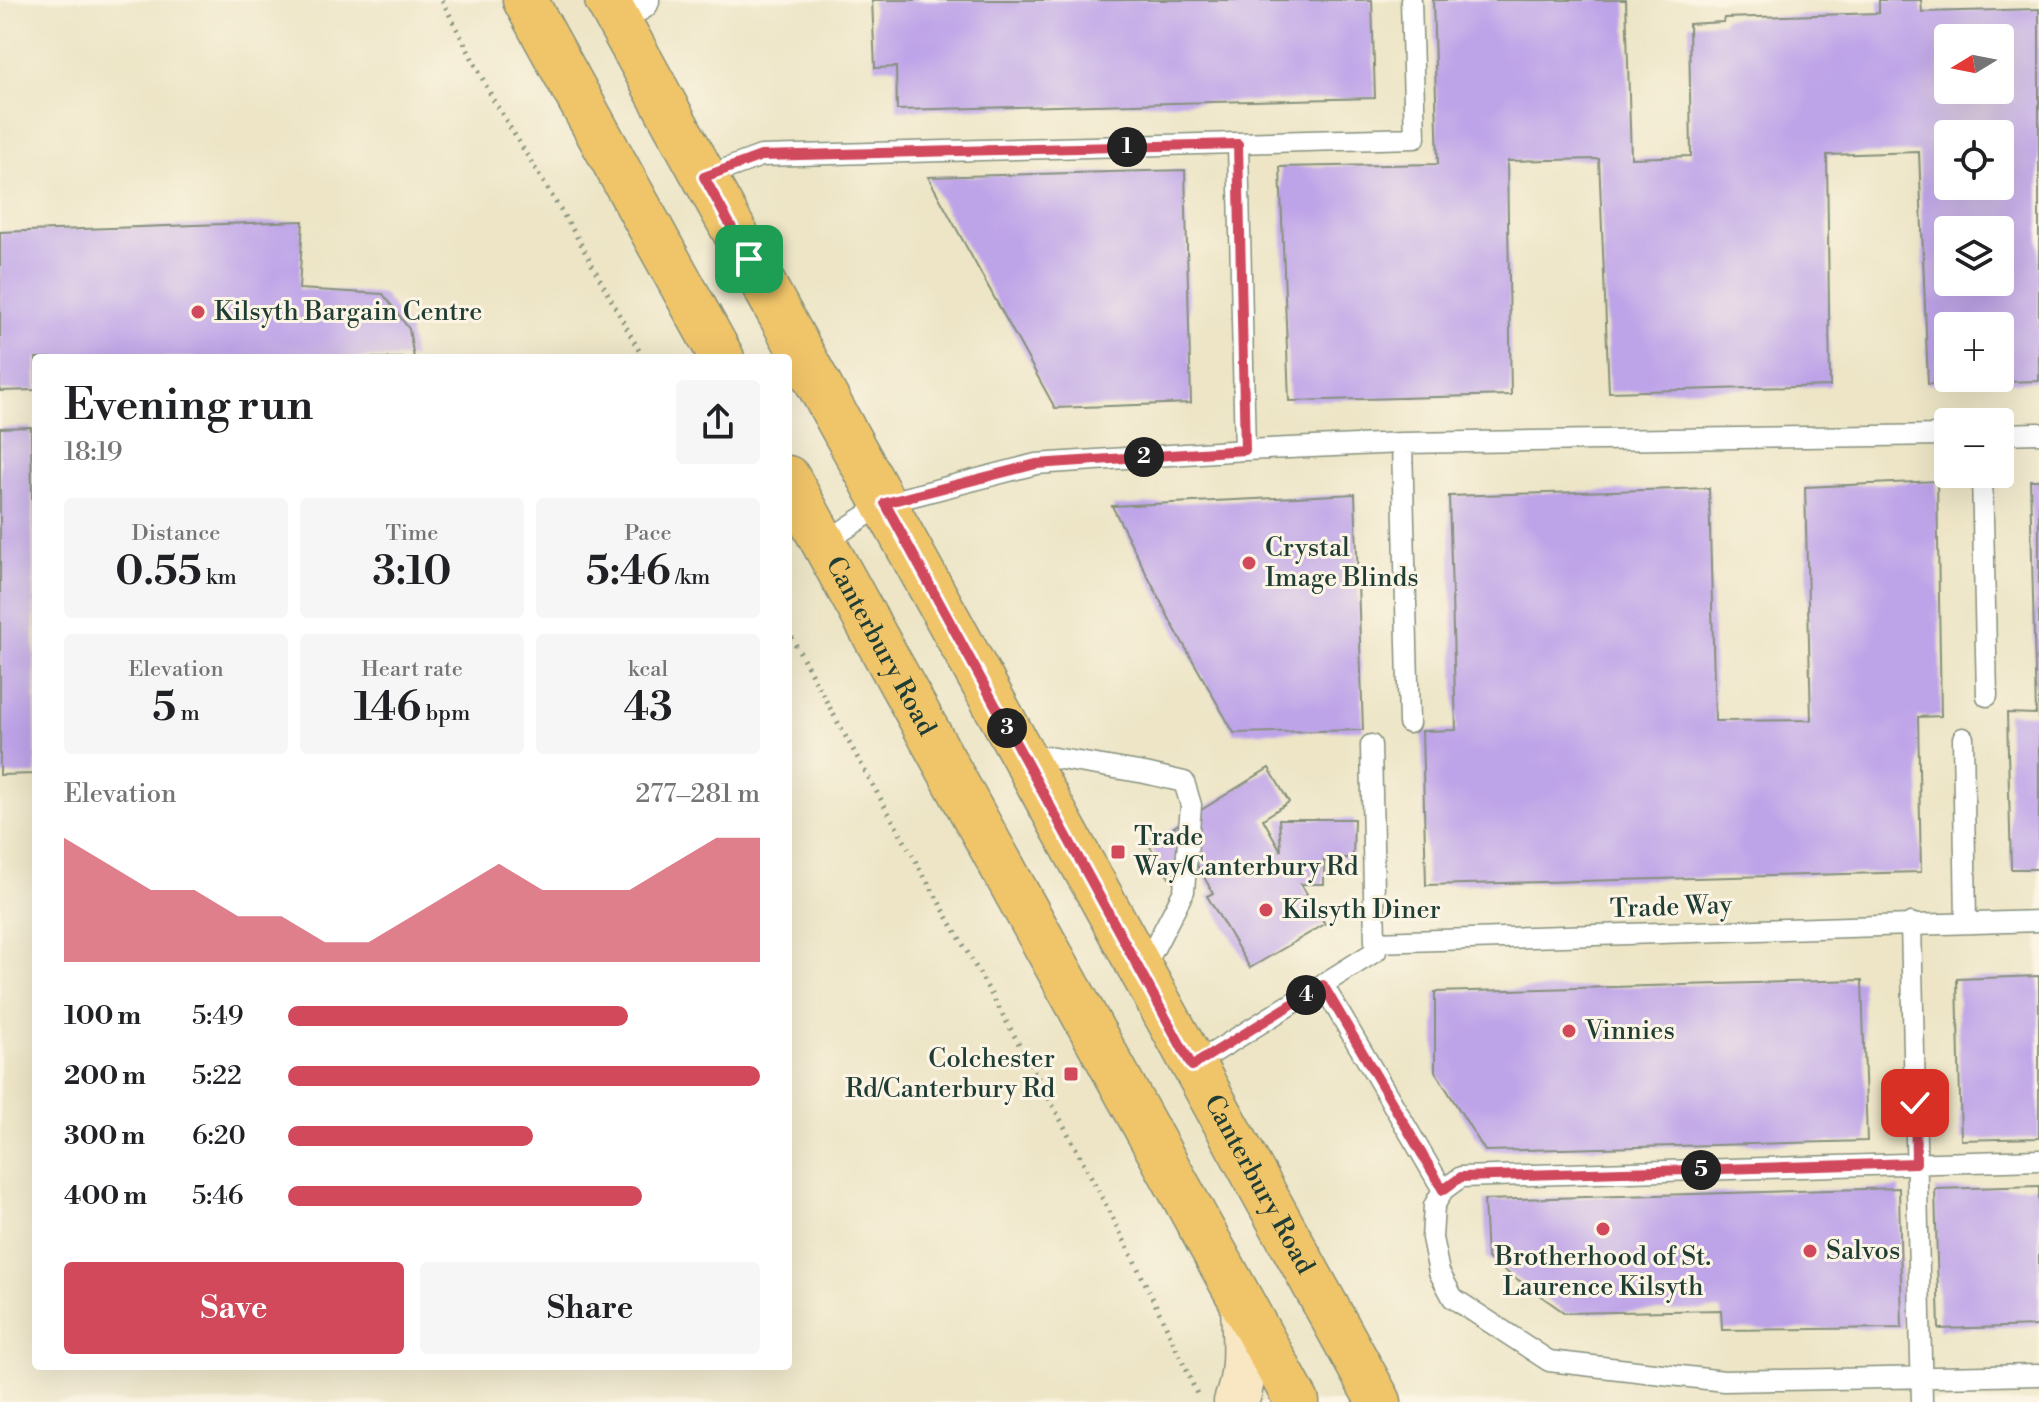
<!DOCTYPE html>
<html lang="en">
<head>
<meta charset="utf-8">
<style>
  body { margin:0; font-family:"Libre Bodoni",serif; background:#f6f6f6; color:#202124; height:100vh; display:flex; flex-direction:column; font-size:30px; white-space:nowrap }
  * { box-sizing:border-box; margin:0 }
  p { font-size:26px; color:#757577 }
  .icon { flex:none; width:44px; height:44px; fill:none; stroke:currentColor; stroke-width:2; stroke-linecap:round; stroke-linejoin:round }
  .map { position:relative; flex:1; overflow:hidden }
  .sheet { position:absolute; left:32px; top:354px; width:760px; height:1016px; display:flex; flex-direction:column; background:#fff; border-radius:8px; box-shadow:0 8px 32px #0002 }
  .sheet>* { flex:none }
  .needle { width:52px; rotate:260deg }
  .buttons { position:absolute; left:1934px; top:24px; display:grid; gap:16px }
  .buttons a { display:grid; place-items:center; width:80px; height:80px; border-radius:8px; background:#fff; box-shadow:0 8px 32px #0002; font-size:40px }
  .pin { position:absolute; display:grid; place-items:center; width:68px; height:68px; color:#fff; margin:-34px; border-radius:16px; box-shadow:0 4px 12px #0006 }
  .km { position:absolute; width:40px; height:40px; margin:-20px; border-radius:50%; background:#222; color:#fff; font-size:22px; line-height:40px; text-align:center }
  .round { display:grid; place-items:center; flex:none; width:84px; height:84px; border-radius:8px; background:#f6f6f6 }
  .headline { display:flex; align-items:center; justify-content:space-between; height:136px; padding:0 32px }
  h1 { font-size:44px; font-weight:600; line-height:60px }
  .figures { display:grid; grid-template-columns:repeat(3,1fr); gap:12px; height:136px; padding:8px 32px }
  .figures div { display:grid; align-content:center; border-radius:8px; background:#f6f6f6; text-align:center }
  .figures b { font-size:40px; font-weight:600 }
  .figures small { font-size:22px; font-weight:400 }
  .figures p { font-size:22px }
  .chart { height:224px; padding:16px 32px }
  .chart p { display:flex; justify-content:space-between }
  .chart svg { width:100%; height:144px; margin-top:8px; fill:#d1495b; opacity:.7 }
  .action { display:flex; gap:16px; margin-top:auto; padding:16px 32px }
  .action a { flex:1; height:92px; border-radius:8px; background:#d1495b; color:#fff; font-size:32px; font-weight:600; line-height:92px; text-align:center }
  .action a+a { background:#f6f6f6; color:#202124 }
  ul { padding:0 32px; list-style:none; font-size:26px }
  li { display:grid; grid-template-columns:128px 96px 1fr; align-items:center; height:60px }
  li i { height:20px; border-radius:10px; background:#d1495b }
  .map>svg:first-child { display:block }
  .building { fill:#bda3e8; fill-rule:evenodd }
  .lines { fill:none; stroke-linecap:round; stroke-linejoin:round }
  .lane-casing { stroke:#86917d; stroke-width:23 }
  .street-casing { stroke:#86917d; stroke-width:43 }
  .secondary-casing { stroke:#86917d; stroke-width:47 }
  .primary-casing { stroke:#86917d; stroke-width:47 }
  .path { stroke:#86917d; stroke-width:5; stroke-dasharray:2 6; stroke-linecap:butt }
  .lane { stroke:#fff; stroke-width:20 }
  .street { stroke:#fff; stroke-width:40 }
  .secondary { stroke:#f9e7c3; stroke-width:44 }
  .primary { stroke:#f0c469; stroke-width:44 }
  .route-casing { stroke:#fff; stroke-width:16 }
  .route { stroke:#d1495b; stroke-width:10 }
  .poi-dot { fill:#d1495b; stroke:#fcf5e5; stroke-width:3 }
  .labels { text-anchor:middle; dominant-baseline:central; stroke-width:6; stroke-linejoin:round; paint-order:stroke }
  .poi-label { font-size:26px; fill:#1f3d34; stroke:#fcf5e5; text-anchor:start }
  .street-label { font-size:26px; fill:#1f3d34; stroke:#fcf5e5 }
</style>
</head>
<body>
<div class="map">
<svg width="2039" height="1402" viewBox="0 0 2039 1402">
  <rect width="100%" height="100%" fill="#fcf5e5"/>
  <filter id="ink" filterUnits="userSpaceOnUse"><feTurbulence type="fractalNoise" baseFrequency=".0125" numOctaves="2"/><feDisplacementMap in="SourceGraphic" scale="16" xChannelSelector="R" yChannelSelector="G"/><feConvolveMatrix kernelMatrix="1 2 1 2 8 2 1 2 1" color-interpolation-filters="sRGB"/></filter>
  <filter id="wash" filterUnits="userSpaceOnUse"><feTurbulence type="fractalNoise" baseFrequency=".006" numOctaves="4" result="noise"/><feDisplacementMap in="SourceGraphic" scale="32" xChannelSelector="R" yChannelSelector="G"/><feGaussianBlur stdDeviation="1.8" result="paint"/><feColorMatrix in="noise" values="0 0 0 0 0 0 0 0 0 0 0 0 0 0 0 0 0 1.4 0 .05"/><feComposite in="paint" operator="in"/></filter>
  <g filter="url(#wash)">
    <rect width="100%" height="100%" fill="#ede5c6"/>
    <g id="blocks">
      <path class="building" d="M872,0h500l3,98 -478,12 -1,-43 -21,1z
        M1433,0h193l5,158 60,-2 -2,-132 34,-2 1,-4 155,-5v-13h42l1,12 117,-3v372l-111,3 -9,-232 -92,3 3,231 -221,6 -10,-233 -92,2 4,234 -222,6 -9,-234 158,-3zM1948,38h52v52h-52zM1948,134h52v52h-52zM1948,230h52v52h-52zM1948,326h52v52h-52z
        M1185,170l6,233 -136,5 -127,-231z
        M303,221l-4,68 84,5 26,35 5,29h-378v32l-36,1v-159z
        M31,427l5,347 -36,1v-347z
        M2030,480h9v389h-28l-4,-156 29,1z
        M1937,481l4,235 -23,1 3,155 -495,13 -4,-154 34,-1 -7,-234 260,-8 6,233 96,-1 -6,-233z
        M1355,494l8,236 -129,3 -62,-109 -60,-118z
        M1269,768l20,34 -26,17 18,32 -2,-32h75l-1,39h-29v26h-23l24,40 -75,44 -43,-72 6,-3 -18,-32 -26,16 -21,-34z
        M2039,976v162l-78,2 -4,-161z
        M1862,980l5,161 -382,10 -50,-80v-79z
        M2039,1186v140l-100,3 -4,-140z
        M1899,1188l3,140 -180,2 -1,-20 -156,3 -78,-55 -3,-58z"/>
    </g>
  </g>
  <g filter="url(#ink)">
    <use href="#blocks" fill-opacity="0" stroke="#86917d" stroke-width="2"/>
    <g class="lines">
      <defs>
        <path id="lane" d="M1238,144l7,306
          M704,177l57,-21 654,-18 -4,-138
          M2000,434l39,-1
          M1402,443l7,280
          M1982,474l5,222
          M824,543l61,-40 151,-39 209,-14 157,-7 546,-8
          M1963,738l3,184
          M1371,745l4,197
          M1024,753l121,20 39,9 7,23 -7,86 -42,81
          M1911,923l11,479
          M1323,985l120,205
          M1192,1066l184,-115 -1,-9 664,-21
          M2039,1160l-578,17 -18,13 -9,16 -2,32 7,34 14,26 96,63 175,20 315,-6"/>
        <path id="street" d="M614,13l25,-13"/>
        <path id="secondary" d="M1236,1402c12,-30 8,-65 7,-97"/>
        <g id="primary">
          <path d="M525,0l197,358"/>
          <path id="s1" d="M607,0l772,1402"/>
          <path id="s2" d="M788,478l509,924"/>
        </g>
      </defs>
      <use href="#lane" class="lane-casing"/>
      <use href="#street" class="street-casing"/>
      <use href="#secondary" class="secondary-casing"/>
      <use href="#primary" class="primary-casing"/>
      <path class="path" d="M442,0l52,101 83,136 66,121
        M788,630c135,255 292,500 409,764"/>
      <use href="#lane" class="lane"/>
      <use href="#street" class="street"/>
      <use href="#secondary" class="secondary"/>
      <use href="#primary" class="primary"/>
    </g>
  </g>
  <g class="lines" filter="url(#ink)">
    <defs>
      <path id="route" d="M749,259l-45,-82 57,-21 477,-12 7,306 -209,14 -151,39 307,563 131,-81 120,205 18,-13 455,-14 -1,-60"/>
    </defs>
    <use href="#route" class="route-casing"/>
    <use href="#route" class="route"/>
  </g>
  <g class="poi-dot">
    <circle cx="198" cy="312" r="8"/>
    <circle cx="1249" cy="563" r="8"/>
    <rect x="1110" y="844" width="16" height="16" rx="4"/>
    <circle cx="1266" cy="910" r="8"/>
    <circle cx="1569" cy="1031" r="8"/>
    <rect x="1063" y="1066" width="16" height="16" rx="4"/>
    <circle cx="1603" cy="1229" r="8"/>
    <circle cx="1810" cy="1251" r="8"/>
  </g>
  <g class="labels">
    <g class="poi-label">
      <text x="214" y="312">Kilsyth Bargain Centre</text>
      <text x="1265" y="548">Crystal<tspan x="1265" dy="30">Image Blinds</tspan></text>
      <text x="1134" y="837">Trade<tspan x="1134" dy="30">Way/Canterbury Rd</tspan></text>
      <text x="1282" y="910">Kilsyth Diner</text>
      <text x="1585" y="1031">Vinnies</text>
      <text x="1055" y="1059" text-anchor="end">Colchester<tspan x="1055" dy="30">Rd/Canterbury Rd</tspan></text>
      <text x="1826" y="1251">Salvos</text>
      <text x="1603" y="1257" text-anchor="middle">Brotherhood of St.<tspan x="1603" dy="30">Laurence Kilsyth</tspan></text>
    </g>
    <g class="street-label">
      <text stroke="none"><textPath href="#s2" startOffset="192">Canterbury Road</textPath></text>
      <text transform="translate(1671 907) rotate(-2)">Trade Way</text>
      <text stroke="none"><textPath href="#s1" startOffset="1352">Canterbury Road</textPath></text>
    </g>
  </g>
</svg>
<div class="buttons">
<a><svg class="needle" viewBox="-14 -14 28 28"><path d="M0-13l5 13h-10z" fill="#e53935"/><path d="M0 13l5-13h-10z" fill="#757577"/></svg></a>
<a><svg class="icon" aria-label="locate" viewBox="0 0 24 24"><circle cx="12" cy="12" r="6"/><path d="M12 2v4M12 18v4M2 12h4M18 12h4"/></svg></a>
<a><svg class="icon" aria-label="layers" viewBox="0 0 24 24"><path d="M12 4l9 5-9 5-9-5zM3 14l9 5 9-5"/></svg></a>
<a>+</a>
<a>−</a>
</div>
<div class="pin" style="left:749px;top:259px;background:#1e9e55"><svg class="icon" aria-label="arrive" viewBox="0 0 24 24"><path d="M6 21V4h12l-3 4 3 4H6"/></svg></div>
<div class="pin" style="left:1915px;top:1103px;background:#d93025"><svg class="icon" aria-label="check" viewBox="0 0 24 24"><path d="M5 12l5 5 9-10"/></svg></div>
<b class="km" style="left:1127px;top:147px">1</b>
<b class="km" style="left:1144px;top:457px">2</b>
<b class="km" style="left:1007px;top:728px">3</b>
<b class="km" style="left:1306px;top:995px">4</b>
<b class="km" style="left:1701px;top:1170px">5</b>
<section class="sheet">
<div class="headline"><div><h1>Evening run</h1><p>18:19</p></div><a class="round"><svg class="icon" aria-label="share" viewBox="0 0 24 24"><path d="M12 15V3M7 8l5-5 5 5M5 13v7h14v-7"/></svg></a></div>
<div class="figures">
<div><p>Distance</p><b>0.55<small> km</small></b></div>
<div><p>Time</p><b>3:10</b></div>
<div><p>Pace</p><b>5:46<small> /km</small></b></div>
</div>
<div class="figures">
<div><p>Elevation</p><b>5<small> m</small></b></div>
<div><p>Heart rate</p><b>146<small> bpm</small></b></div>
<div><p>kcal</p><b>43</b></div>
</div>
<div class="chart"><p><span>Elevation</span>277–281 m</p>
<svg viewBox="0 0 160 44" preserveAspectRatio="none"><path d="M0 44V6L10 14L20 22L30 22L40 30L50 30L60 38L70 38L80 30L90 22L100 14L110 22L120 22L130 22L140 14L150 6L160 6V44z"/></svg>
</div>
<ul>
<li><b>100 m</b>5:49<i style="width:72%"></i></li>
<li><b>200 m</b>5:22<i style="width:100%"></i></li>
<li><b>300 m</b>6:20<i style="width:52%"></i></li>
<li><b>400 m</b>5:46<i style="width:75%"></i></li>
</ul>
<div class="action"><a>Save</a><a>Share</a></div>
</section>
</div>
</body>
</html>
